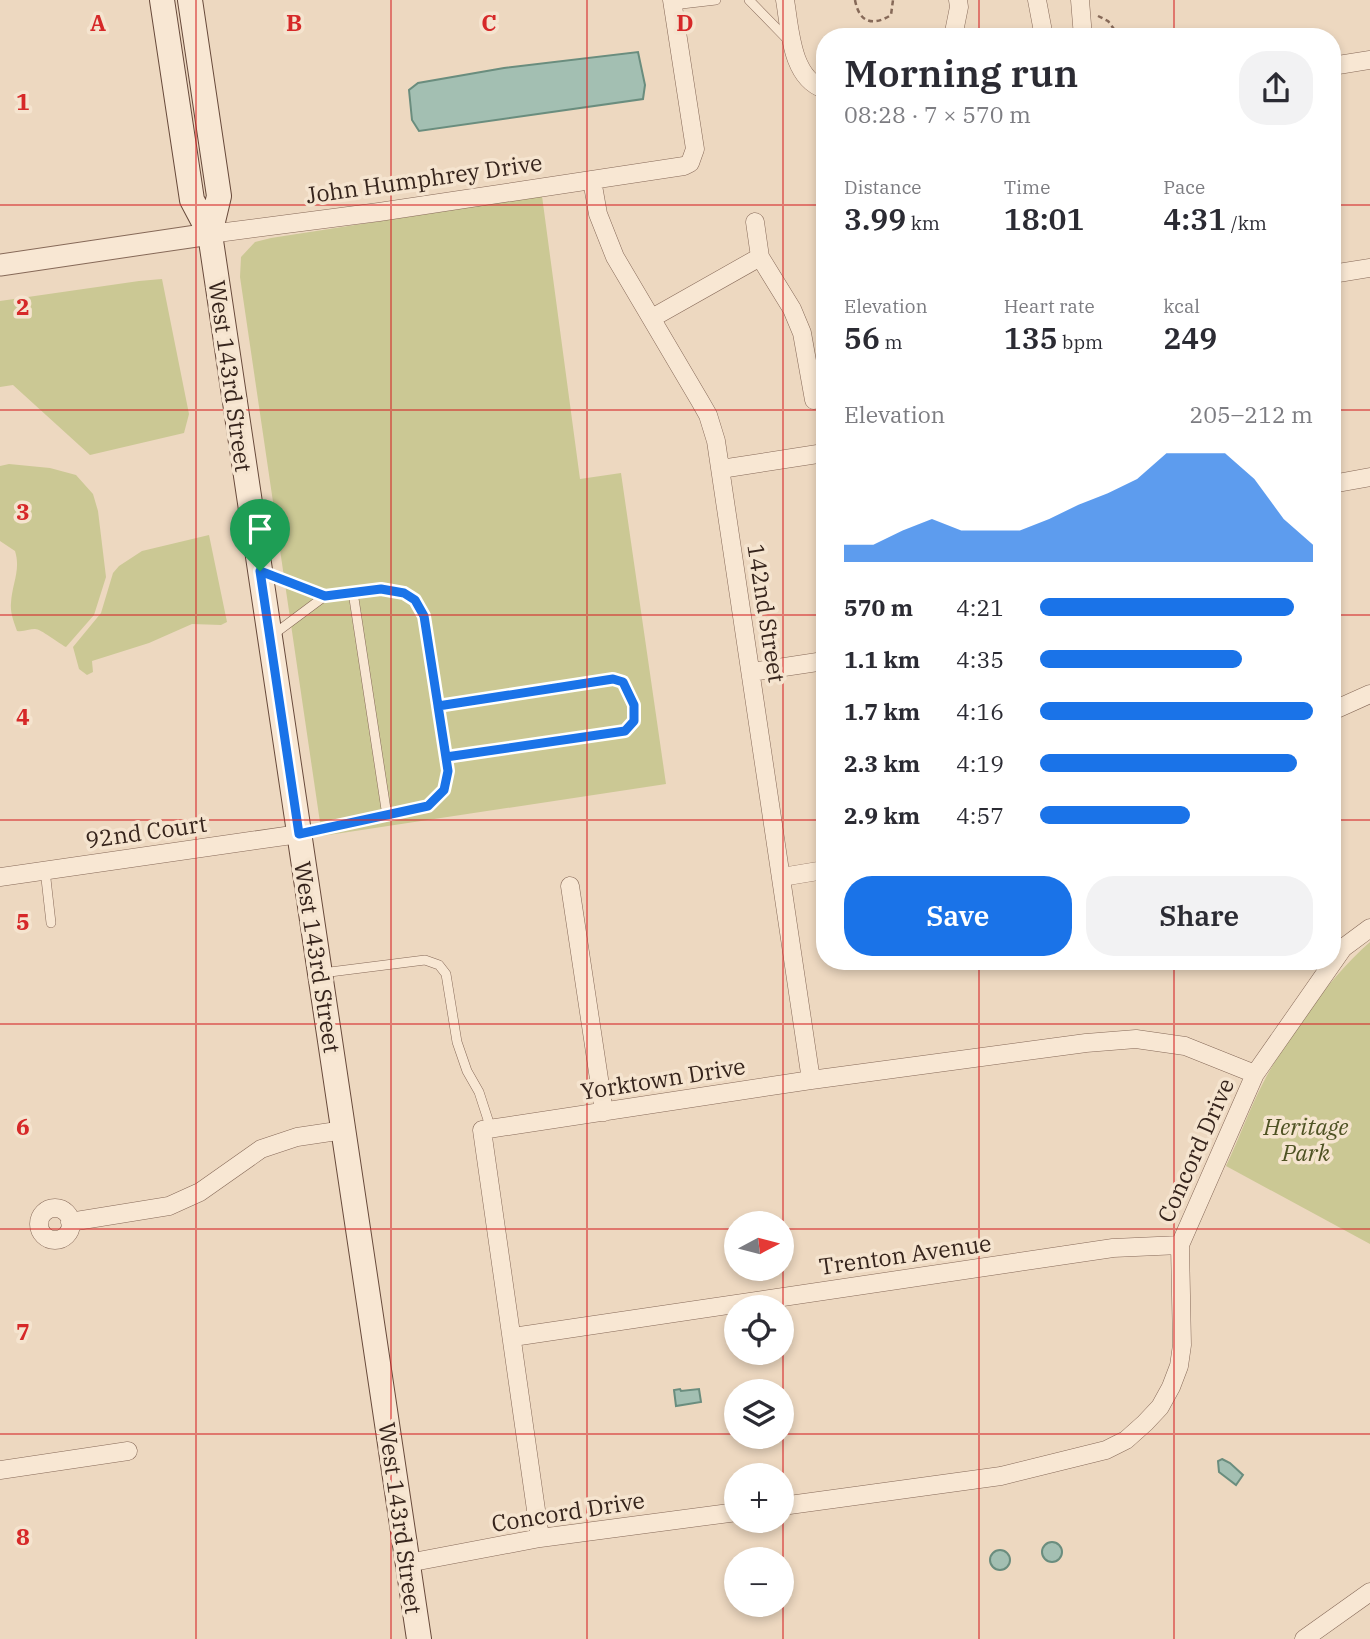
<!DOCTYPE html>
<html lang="en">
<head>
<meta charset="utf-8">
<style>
  body { margin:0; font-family:"IBM Plex Serif",serif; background:#f2f2f3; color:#2b2b33; height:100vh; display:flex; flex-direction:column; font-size:26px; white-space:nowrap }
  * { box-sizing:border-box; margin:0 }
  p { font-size:23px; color:#7c7c81 }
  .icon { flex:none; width:38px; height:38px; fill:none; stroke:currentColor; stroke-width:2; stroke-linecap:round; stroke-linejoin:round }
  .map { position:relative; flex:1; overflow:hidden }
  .sheet { position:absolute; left:816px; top:28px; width:525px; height:942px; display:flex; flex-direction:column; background:#fff; border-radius:28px; box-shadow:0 4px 10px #0003 }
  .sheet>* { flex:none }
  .needle { width:46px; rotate:83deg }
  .fabs { position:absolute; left:724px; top:1211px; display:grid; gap:14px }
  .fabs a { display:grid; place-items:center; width:70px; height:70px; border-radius:50%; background:#fff; box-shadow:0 4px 10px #0003; font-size:35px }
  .pin { position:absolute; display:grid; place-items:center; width:60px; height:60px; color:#fff; margin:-72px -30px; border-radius:50% 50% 50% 0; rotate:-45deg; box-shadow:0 0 7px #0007 }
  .pin .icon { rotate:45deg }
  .round { display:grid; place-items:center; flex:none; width:74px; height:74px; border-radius:28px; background:#f2f2f3 }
  .headline { display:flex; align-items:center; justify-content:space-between; height:119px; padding:0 28px }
  h1 { font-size:38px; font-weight:600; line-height:52px }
  .stats { display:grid; grid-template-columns:repeat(3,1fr); gap:10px; height:119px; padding:7px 28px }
  .stats div { display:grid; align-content:center }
  .stats b { font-size:30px; font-weight:600 }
  .stats small { font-size:19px; font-weight:400 }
  .stats p { font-size:19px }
  .chart { height:196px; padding:14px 28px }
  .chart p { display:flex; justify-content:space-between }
  .chart svg { width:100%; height:126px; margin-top:7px; fill:#1a73e8; opacity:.7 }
  .primary-button { display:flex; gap:14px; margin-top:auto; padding:14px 28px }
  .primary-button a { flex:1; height:80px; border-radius:28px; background:#1a73e8; color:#fff; font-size:28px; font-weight:600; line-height:80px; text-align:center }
  .primary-button a+a { background:#f2f2f3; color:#2b2b33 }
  ul { padding:0 28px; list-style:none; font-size:23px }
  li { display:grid; grid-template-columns:112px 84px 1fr; align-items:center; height:52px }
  li i { height:18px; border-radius:9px; background:#1a73e8 }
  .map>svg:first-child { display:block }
  .green { fill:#cbc894 }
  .water { fill:#a3bfb2; stroke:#6a8d7e; stroke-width:2 }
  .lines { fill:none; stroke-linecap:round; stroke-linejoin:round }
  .service-casing { stroke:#866958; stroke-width:10 }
  .minor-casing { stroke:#866958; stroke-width:19 }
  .tertiary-casing { stroke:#866958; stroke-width:23 }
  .secondary-casing { stroke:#684a3b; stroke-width:26 }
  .path { stroke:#866958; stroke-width:2.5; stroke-dasharray:5 3.5; stroke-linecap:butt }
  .service { stroke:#f8e7d3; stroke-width:9 }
  .minor { stroke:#f8e7d3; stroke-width:18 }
  .tertiary { stroke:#f8e7d3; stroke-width:21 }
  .secondary { stroke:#f8e7d3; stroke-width:24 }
  .route-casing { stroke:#fff; stroke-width:14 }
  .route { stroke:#1a73e8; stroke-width:9 }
  .grid { fill:none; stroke:#d62828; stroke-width:2; stroke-opacity:0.55 }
  .labels { text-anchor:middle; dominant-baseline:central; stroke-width:7; stroke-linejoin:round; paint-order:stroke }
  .street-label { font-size:23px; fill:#36241c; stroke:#f5e4cf }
  .park-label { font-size:23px; font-style:italic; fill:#4e5223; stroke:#f5e4cf }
  .grid-label { font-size:23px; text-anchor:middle; font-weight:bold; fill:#d62828; stroke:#f5e4cf; stroke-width:7; stroke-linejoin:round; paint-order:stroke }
</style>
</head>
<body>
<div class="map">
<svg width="1370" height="1639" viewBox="0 0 1370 1639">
  <rect width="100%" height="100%" fill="#edd8c0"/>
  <path class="green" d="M542,196l38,283 41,-6 45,311 -344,52 -82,-559 1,-20 14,-15 16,-4z
    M162,279l27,135 -5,19 -94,22 -77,-70 -13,2v-86l139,-20z
    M9,464l41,4 26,7 17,19 5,17 8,66 -12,38 -28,32c-8,-4 -25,-18 -31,-18 -6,0 -11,3 -18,2 -3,-9 -7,-18 -6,-28 1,-19 10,-33 4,-52l-15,-10v-75z
    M209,535l18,87 -6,3 -29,-1 -43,19 -57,18 1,11 -6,3 -8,-6 -6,-22 28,-34 12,-40 6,-7 23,-15z
    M1370,942v302l-144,-78c13,-27 23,-56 37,-83 25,-48 67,-106 107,-141z"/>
  <path class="water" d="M638,52l7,33 -2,14 -224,32 -7,-11 -3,-30 9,-7 86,-15z
    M680,1389l1,2 18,-2 2,13 -25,4 -2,-16z
    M1222,1459l8,4 13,12 -7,10 -17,-13 -1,-11z
    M1042 1552a10 10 0 1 1 20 0a10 10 0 1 1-20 0Z
    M990 1560a10 10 0 1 1 20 0a10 10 0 1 1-20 0Z"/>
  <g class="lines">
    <defs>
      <path id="service" d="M749,0l40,41
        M673,5l43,-5
        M263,572l62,24 -51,38
        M353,592l34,224
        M438,706l175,-27 10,3 11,23v16l-9,10 -180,26
        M302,833l126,-27 16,-16 4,-19 -25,-155c-2,-5 -4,-11 -7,-15 -16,-20 -69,-8 -91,-5
        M45,870l6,53
        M322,973l103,-13 14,5 7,9 11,68 10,29 12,21 12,37"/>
      <path id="minor" d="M785,0c5,29 6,78 39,89
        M1037,0l7,37
        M1080,0l3,37
        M953,37l6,-30 -1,-7
        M1332,66l38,-6
        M592,180l6,34 17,43 85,144 8,14 8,26 95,639
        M755,222l5,35 32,52 10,24 12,67
        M210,234l169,-22 305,-46 6,-3 5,-14 -23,-149
        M1332,274l38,-6
        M652,318l108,-61
        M721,469l103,-16
        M1332,484l38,-7
        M751,672l73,-11
        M1332,711l38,-17
        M0,877l299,-43
        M782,877l42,-7
        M570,886l34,226
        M39 1224a16 16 0 1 1 32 0a16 16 0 1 1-32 0Z
        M70,1222l99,-16 31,-14 61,-43 36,-12 47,-7
        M513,1337l600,-89 67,-3
        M0,1470l128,-19
        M782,1506l219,-30 105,-26 20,-10 19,-17 15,-16 11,-20 8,-21 3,-21 -2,-100 75,-171 88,-126 27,-20
        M540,1538l-58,-408 329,-50 275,-37 50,-4 49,7 70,28
        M408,1563l132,-25 197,-26
        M1304,1639l66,-47"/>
      <path id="tertiary" d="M0,265l210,-31"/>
      <path id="secondary" d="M162,0l30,200 18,34 209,1405
        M190,0l29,196 -9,38"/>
    </defs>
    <use href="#service" class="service-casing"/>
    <use href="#minor" class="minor-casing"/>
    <use href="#tertiary" class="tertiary-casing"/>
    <use href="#secondary" class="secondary-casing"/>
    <path class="path" d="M855,0c4,22 17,27 36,15l2,-15
      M1098,16l10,5 12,16"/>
    <use href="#service" class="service"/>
    <use href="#minor" class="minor"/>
    <use href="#tertiary" class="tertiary"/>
    <use href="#secondary" class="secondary"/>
  </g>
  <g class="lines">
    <defs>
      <path id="route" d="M260,571l39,263 129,-28 16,-16 4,-19 -10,-65 175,-27 10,3 11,23v16l-9,10 -179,26 -22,-141 -9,-16 -11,-7 -23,-4 -56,7 -65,-25"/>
    </defs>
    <use href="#route" class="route-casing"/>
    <use href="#route" class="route"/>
  </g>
  <path class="grid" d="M196,0v1639M391,0v1639M587,0v1639M783,0v1639M979,0v37M1174,0v37M0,205h824M1332,205h38M0,410h824M1332,410h38M0,615h824M1332,615h38M0,820h824M1332,820h38M979,961v678M1174,961v678M0,1024h1370M0,1229h737M782,1229h588M0,1434h737M782,1434h588"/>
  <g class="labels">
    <g class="street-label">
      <text transform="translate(424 178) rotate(-8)">John Humphrey Drive</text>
      <text transform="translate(231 376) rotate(82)">West 143rd Street</text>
      <text transform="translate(767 613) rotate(81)">142nd Street</text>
      <text transform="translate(146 831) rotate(-8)">92nd Court</text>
      <text transform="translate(318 957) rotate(81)">West 143rd Street</text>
      <text transform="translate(663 1078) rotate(-9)">Yorktown Drive</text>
      <text transform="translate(1195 1150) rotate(-66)">Concord Drive</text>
      <text transform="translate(905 1254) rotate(-8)">Trenton Avenue</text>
      <text transform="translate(568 1511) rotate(-9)">Concord Drive</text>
      <text transform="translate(401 1518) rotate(82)">West 143rd Street</text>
    </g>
    <g class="park-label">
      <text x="1306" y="1126">Heritage<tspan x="1306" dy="26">Park</tspan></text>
    </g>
  </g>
  <g class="grid-label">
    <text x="98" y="31">A</text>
    <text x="294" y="31">B</text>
    <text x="489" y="31">C</text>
    <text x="685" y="31">D</text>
    <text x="23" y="110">1</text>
    <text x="23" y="315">2</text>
    <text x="23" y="520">3</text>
    <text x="23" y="725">4</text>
    <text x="23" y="930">5</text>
    <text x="23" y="1135">6</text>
    <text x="23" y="1340">7</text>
    <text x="23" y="1545">8</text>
  </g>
</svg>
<div class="fabs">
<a><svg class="needle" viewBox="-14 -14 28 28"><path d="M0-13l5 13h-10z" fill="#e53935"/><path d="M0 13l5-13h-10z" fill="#7c7c81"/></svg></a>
<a><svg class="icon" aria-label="locate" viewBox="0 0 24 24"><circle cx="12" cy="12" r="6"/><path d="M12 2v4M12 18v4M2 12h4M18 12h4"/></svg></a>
<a><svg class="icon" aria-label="layers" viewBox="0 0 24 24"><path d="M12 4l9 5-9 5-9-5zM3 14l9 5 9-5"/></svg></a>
<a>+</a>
<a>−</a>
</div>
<div class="pin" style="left:260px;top:571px;background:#1e9e55"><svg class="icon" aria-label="arrive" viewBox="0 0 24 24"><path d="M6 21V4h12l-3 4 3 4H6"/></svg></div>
<section class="sheet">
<div class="headline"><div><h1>Morning run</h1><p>08:28 · 7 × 570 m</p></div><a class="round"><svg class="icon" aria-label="share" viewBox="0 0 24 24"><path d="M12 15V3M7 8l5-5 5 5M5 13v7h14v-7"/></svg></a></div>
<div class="stats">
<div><p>Distance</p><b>3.99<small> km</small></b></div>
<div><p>Time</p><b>18:01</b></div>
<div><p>Pace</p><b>4:31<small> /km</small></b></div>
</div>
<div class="stats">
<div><p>Elevation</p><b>56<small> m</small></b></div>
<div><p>Heart rate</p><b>135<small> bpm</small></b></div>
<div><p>kcal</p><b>249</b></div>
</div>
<div class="chart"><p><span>Elevation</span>205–212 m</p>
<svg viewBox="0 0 160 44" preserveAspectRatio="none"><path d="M0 44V38L10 38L20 33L30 29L40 33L50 33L60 33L70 29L80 24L90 20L100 15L110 6L120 6L130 6L140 15L150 29L160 38V44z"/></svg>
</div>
<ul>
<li><b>570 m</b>4:21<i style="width:93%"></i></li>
<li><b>1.1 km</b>4:35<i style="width:74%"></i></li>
<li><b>1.7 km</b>4:16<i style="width:100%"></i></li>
<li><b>2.3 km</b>4:19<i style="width:94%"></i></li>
<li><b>2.9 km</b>4:57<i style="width:55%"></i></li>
</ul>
<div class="primary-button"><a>Save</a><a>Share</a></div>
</section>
</div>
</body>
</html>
